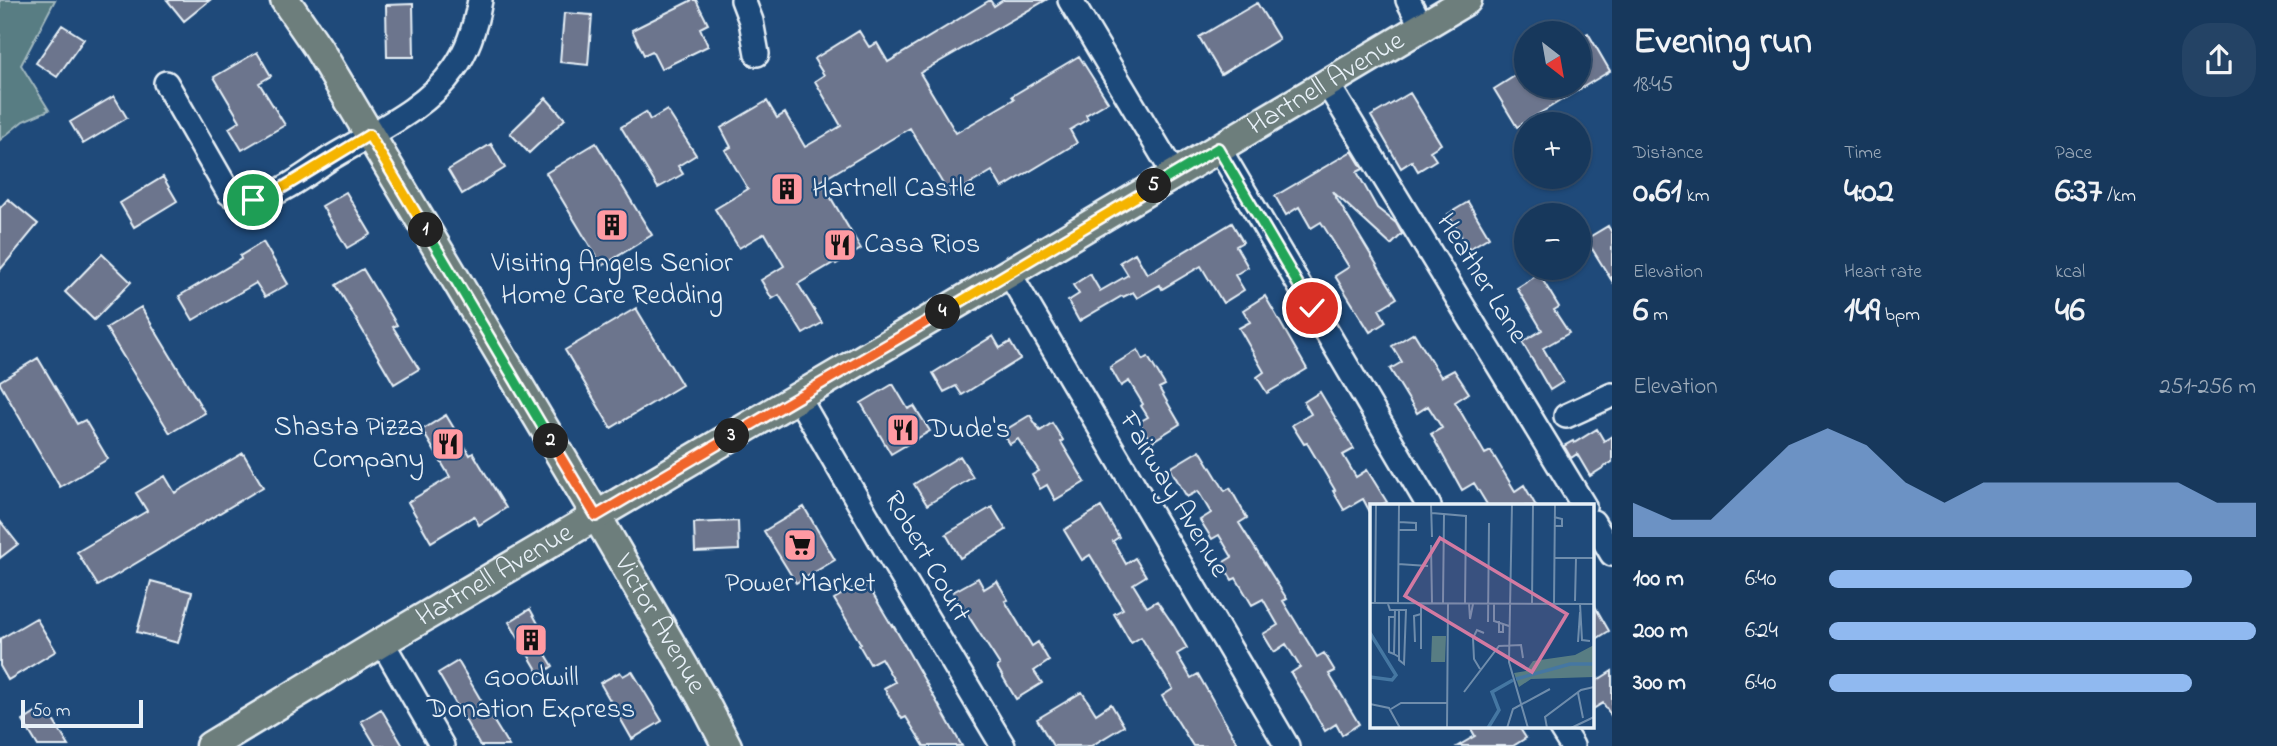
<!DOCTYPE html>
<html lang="en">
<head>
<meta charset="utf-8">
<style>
  body { margin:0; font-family:"Indie Flower",sans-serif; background:#244365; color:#f1f3f6; height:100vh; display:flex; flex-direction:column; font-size:26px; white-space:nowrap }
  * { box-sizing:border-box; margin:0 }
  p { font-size:23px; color:#9eacbb }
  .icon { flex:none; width:38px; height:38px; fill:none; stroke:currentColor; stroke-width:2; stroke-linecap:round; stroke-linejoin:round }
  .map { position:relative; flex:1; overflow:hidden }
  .side { display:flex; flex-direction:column; background:#17385c; width:665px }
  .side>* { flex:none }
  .needle { width:46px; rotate:149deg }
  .fabs { position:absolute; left:1514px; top:21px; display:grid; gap:14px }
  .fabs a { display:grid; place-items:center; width:77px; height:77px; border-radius:50%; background:#17385c; box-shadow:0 2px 5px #0004,0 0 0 2px #365272; font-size:35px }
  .scale { position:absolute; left:21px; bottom:18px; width:122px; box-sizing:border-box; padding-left:7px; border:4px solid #e8f1f8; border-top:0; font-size:19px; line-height:24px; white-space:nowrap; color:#e8f1f8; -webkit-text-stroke:5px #1f4a7a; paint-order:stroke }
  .pin { position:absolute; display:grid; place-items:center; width:60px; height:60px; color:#fff; margin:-30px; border:4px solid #fff; border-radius:50%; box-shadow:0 2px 7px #0007 }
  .km { position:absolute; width:35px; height:35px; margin:-18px; border-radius:50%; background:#222; color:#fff; font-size:19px; line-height:35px; text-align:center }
  .round { display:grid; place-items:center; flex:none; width:74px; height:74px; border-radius:28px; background:#244365 }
  .overview { display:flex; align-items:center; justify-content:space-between; height:119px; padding:0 21px }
  h1 { font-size:38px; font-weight:700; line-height:52px }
  .stats { display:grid; grid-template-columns:repeat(3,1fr); gap:10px; height:119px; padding:7px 21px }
  .stats div { display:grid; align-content:center }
  .stats b { font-size:35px; font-weight:700 }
  .stats small { font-size:19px; font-weight:400 }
  .stats p { font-size:19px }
  .chart { height:196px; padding:14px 21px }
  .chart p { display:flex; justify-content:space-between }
  .chart svg { width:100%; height:126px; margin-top:7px; fill:#90b9f0; opacity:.7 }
  ul { padding:0 21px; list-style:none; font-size:23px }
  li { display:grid; grid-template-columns:112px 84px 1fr; align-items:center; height:52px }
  li i { height:18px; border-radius:9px; background:#90b9f0 }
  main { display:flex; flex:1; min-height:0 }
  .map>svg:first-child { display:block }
  .green { fill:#587d83; stroke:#a0b7be; stroke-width:2 }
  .building { fill:#6c758d; stroke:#e8f1f8; stroke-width:2 }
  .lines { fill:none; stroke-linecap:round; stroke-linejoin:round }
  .minor-casing { stroke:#e8f1f8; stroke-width:28 }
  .major-casing { stroke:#e8f1f8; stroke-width:33 }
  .minor { stroke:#1f4a7a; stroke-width:23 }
  .major { stroke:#6d7e7c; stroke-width:28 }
  .split-1-casing { stroke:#fff; stroke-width:14 }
  .split-2-casing { stroke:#fff; stroke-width:14 }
  .split-3-casing { stroke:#fff; stroke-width:14 }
  .split-4-casing { stroke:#fff; stroke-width:14 }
  .split-5-casing { stroke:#fff; stroke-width:14 }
  .split-6-casing { stroke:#fff; stroke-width:14 }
  .split-1 { stroke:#f5b400; stroke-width:9 }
  .split-2 { stroke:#22a559; stroke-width:9 }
  .split-3 { stroke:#f0652b; stroke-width:9 }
  .split-4 { stroke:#f0652b; stroke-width:9 }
  .split-5 { stroke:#f5b400; stroke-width:9 }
  .split-6 { stroke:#22a559; stroke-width:9 }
  .labels { text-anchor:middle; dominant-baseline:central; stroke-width:5; stroke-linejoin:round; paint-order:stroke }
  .street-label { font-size:28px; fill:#e8f1f8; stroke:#1f4a7a }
  .poi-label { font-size:28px; fill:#e8f1f8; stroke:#1f4a7a; text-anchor:start }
  .inset-river { fill:none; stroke:#4577a2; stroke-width:3.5 }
  .inset-road { fill:none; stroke:#6f8dac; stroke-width:2 }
  .view { fill:#d37aa2; fill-opacity:0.15; stroke:#d37aa2; stroke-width:3.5 }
  .inset-edge { fill:none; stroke:#e8f1f8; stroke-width:3.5 }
</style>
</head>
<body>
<main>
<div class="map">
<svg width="1612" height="746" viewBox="0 0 1612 746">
  <rect width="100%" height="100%" fill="#1f4a7a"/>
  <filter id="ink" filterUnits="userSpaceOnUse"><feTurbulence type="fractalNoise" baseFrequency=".0143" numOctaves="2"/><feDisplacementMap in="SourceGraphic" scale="14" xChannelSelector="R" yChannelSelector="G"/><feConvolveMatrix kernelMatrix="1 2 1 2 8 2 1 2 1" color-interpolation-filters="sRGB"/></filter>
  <g filter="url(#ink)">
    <path class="green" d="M0,0h55l-34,65 28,45 -26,11 -23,19z"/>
    <path class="building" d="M167,0h43l-26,21z
      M692,0h4l12,24 -8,4 8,18 -47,23 -9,-18 -8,4 -12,-25z
      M990,0l4,6 9,-6h43l-126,73 36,60 58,-34 -2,-3 67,-40 29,46 -22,13 2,4 -18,11 7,13 -75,45 -10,-17 -42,25 -40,-68 -89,53 40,68 -25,15 -1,-2 -37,22 24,39 -19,11 -24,-39 -7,4 -11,-19 23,-14 -19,-33 -26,15 -24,-39 33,-20 -23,-39 6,-3 -10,-19 46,-27 10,17 8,-5 20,34 36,-21 -26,-45 9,-6 -10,-16 45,-28 10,16 8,-4 11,19z
      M1257,3l22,36 -58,35 -22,-37z
      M413,4l1,53h-27l-1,-52z
      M564,13l28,2 -4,50 -28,-3z
      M62,25l22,14 -27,38 -21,-14z
      M1588,33l22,38 -93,56 -23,-38 32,-20v17h52v-48z
      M257,52l14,24 -12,7 26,42 -43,25 -13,-22 11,-7 -26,-44z
      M1410,93l31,51 -11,7 6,9 -18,11 -6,-10 -11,7 -30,-52z
      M114,96l13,22 -44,26 -13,-22z
      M546,98l19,21 -36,34 -19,-20z
      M667,110l29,45 -18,11 5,8 -25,14 -37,-61 25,-15 4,8z
      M596,143l56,92 -50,31 -56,-93z
      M491,144l14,24 -43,26 -14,-24z
      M1352,151l11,18 -6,3 20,36 19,15 6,11 -11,11 -59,-54 65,107 -18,11 7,13 -16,10 -35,-56 14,-9 -28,-45 -10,6 -12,-21 -13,8 -11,-19z
      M163,177l14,24 -43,26 -14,-24z
      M346,192l25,42 -24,14 -25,-42z
      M8,199l30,25 -38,46v-62z
      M1468,202l21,35 -20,12 -21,-35z
      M1232,223l11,19 -7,4 12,21 -13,8 9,15 -21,13 -22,-37 -39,23 -2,-4 -23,13 -4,-6 -10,5 -1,-1 -43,25 -11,-20 11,-7 -6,-9 17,-11 10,17 28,-16 -8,-13 15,-9 12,21z
      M1608,226l4,7v48l-26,-42z
      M263,242l25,42 -23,13 -9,-14 -63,37 -14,-24 62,-37 -1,-3z
      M102,254l29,28 -37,38 -29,-28z
      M363,269l34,56 -4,2 26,42 -25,15 -58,-99z
      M1539,274l20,33 -5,3 15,23 -26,15 20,34 -13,8 -28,-48 20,-12 -25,-42z
      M1265,296l42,73 -40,24 -10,-16 7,-5 -25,-44 11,-6 -7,-12z
      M141,307l64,106 -35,20 -64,-105z
      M636,308l46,77 -71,43 -46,-78z
      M1414,333l27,44 13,-7 15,23 -14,9 30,52 6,-3 24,40 9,-6 12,21h-48l-14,-23 -12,7 -31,-56 11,-6 -14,-22 -11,7 -27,-44 12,-7 -10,-16z
      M993,336l7,12 10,-6 10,17 -58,36 -6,-9 -12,6 -11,-19z
      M1138,350l5,10 5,-3 17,28 -6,3 21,36 -29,18 -12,-20 9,-5 -7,-11 2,-2 -14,-23 -8,5 -11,-19z
      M38,358l39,66 8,-4 23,39 -48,28 -60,-103v-3z
      M893,384l15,25 6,-3 16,25 -39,23 -30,-51z
      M1320,392l34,57 -11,6 13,22 11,-7 20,32 -8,4h-7l-2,6 -7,-13 -19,11 -11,-19 2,-1 -28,-47 -3,1 -12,-19 19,-11 -7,-12z
      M446,415l24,40 3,-2 33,55 -27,17 -5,-9 -43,26 -23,-40 42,-25 -28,-47z
      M1030,415l10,16 12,-8 11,17 -2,2 24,40 -30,18 -8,-15 -7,4 -8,-14 7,-4 -21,-32 -8,5 -8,-12z
      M1597,429l7,12 8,-5v26l-22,14 -13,-22 -6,4 -7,-12 9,-5 1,2z
      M1200,450l25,41 5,-3 17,30 -8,5 48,76 -4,2 34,56 7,-4 11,18 -6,3 30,50 -17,11 -6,-11 -11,7 -34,-58 9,-6 -14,-23 -12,8 -11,-18 15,-9 -15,-26 -11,6 -16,-27 -4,2 -10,-17 10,-6 -13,-22 -7,4 -12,-19 11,-7 -13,-22 -11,6 -17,-29z
      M243,453l20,34 -165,99 -21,-34 70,-41 -11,-18 29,-17 10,17z
      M960,456l13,21 -46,28 -13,-21z
      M804,507l31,53 -39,23 -32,-52z
      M992,507l14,23 -46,28 -14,-24z
      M1101,507l18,30 -6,4 13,23 9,-6 11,18 -13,8 14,23 10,-6 17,25 13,22 -10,6 14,24 7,-4 41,72h-46l-31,-50 11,-7 -32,-52 -10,6 -17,-29 9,-5 -33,-54 -8,5 -18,-30z
      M0,521l18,23 -18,14z
      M738,521l1,29 -44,2 -1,-29z
      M978,578l6,11 13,-8 11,19 -3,1 27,45 6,-4 11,19 -15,10 8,12 -26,16 -19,-32 3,-2 -47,-73z
      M151,581l41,11 -14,51 -41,-11z
      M865,581l27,45 1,-1 69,121h-38l-18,-29 -4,2 -18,-31 11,-6 -14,-24 -11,6 -11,-19 2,-1 -27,-45z
      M1593,603l16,28 -16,10z
      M530,609l16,29 -7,5 14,23 -13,9 -31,-53z
      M36,618l20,33 -48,29 -8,-14v-27z
      M458,661l27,46 24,39h-29l-42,-73z
      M632,671l30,50 -30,18 -32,-56 20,-11 3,4z
      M1612,671v46l-9,-14 -10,6v-26z
      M1082,692l14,22 15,-10 13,22 -33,20h-38l-16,-27z
      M45,707l24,39h-31l-15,-25z
      M381,709l22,37h-27l-15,-25z
      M1470,727h49l7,11 -13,8h-55l17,-10z"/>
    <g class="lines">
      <defs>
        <path id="minor" d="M743,0l8,21 6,33
          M1070,0l104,174
          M1408,0l14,27
          M166,83l63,110c8,7 20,8 30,6 25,-7 49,-26 70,-40 42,-26 96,-48 125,-90 14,-19 22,-46 26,-69
          M1327,83l257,423
          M1218,147l211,359
          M1009,273l278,473
          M798,397l93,161 112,188
          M1566,416l46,-21
          M1593,522l19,32
          M382,642l60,104
          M1560,727l12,19"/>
        <g id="major">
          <path id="s1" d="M285,0l33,48 278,467 106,183 25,48"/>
          <path id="s2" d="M210,746l172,-104 627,-369 458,-273"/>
        </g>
      </defs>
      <use href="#minor" class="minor-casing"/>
      <use href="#major" class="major-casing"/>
      <use href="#minor" class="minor"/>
      <use href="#major" class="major"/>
    </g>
  </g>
  <g class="lines" filter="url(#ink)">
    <defs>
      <path id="split-1" d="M253,200l29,-12 87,-53 57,95"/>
      <path id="split-2" d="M426,230l125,211"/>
      <path id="split-3" d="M551,441l45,75 136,-80"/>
      <path id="split-4" d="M732,436l211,-124"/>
      <path id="split-5" d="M943,312l211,-126"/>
      <path id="split-6" d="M1154,186l64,-38 94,160"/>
    </defs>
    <use href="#split-1" class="split-1-casing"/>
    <use href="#split-2" class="split-2-casing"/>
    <use href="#split-3" class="split-3-casing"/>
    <use href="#split-4" class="split-4-casing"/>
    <use href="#split-5" class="split-5-casing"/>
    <use href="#split-6" class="split-6-casing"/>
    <use href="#split-1" class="split-1"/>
    <use href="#split-2" class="split-2"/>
    <use href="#split-3" class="split-3"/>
    <use href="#split-4" class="split-4"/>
    <use href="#split-5" class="split-5"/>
    <use href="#split-6" class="split-6"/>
  </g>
  <defs>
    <symbol id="building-square" viewBox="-11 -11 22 22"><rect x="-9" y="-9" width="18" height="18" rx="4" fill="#ff9aa2" stroke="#1f4a7a"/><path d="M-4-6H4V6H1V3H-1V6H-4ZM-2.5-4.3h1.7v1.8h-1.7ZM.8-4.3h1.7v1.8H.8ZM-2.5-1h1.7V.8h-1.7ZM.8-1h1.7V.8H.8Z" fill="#111"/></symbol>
    <symbol id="restaurant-square" viewBox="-11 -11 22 22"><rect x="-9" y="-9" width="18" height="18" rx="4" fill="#ff9aa2" stroke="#1f4a7a"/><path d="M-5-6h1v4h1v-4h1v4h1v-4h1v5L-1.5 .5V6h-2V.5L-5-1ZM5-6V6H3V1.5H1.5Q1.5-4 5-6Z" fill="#111"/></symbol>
    <symbol id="supermarket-square" viewBox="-11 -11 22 22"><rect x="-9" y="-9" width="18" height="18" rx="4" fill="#ff9aa2" stroke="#1f4a7a"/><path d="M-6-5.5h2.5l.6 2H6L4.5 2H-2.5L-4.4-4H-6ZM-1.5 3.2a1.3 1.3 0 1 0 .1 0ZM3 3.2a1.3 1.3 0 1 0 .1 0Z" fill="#111"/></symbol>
  </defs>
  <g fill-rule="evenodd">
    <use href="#building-square" x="768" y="170" width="38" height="38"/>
    <use href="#building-square" x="593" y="206" width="38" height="38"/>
    <use href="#restaurant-square" x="821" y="226" width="38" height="38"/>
    <use href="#restaurant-square" x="884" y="411" width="38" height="38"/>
    <use href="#restaurant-square" x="429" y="425" width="38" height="38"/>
    <use href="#supermarket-square" x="781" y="526" width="38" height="38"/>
    <use href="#building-square" x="512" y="621" width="38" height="38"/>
  </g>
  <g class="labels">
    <g class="street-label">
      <text stroke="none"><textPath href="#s2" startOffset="1298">Hartnell Avenue</textPath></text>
      <text transform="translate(1481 279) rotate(58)">Heather Lane</text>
      <text transform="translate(1173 495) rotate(59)">Fairway Avenue</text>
      <text transform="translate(926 557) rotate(60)">Robert Court</text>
      <text stroke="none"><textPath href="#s2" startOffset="332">Hartnell Avenue</textPath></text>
      <text stroke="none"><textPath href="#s1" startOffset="728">Victor Avenue</textPath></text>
    </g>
    <g class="poi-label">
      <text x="812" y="189">Hartnell Castle</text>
      <text x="864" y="245">Casa Rios</text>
      <text x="612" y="264" text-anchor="middle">Visiting Angels Senior<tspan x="612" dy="32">Home Care Redding</tspan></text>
      <text x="424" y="428" text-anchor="end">Shasta Pizza<tspan x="424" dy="32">Company</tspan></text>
      <text x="928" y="430">Dude's</text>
      <text x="800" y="584" text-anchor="middle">Power Market</text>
      <text x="531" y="678" text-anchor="middle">Goodwill<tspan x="531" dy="32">Donation Express</tspan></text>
    </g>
  </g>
  <g transform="translate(1370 504)">
    <rect width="224" height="224" fill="#1f4a7a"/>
    <path d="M62,132h14l-1,26h-14zM224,141v32l-63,2 -12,8 -5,-14 12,-2 7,-10 42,-6z" fill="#587d83"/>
    <path class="inset-river" d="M0,129l26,42 -4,5 -22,-3M146,175l54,-15h24M118,224l11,-18 -7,-18 21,-12"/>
    <path class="inset-road" d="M61,0l1,33M142,0l-3,158 19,66M62,9l34,3 -1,87M184,22h8v-7l-8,-2M29,26h17v-7l-17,-1M61,41l1,58M184,54h40M28,60l30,2M205,97l1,-43M0,99l224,1M5,99l1,-99M28,99l1,-99M73,99l1,-89M99,99l1,16 3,-15M18,100l2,6h16l-2,54 -5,-4v-50M124,100v17l15,5M162,100l1,-100M184,100l1,-100M210,100l2,36 8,1M25,106l-1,44 5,3M129,117v11h4v-7M118,118l1,-99M45,138l-1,-26 7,-2M208,138l2,-30M51,145v-46M24,150l-5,-2v-35h5M110,165l-6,-10 -1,-21 4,-8 7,3M94,188l35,-46 22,-1 2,13M208,189l5,25M0,200l19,4 11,20M21,205l10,-6h46M77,224l1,-125M137,224l6,-19 37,-20M177,224l-2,-11 36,-27 13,-3M201,224l23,-11"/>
    <path class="view" d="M70,34l127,76 -35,58 -127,-76z"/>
    <rect width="224" height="224" class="inset-edge"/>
  </g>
</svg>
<div class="fabs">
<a><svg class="needle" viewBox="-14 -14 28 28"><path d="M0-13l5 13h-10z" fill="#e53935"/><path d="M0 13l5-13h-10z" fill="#9eacbb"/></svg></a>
<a>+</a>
<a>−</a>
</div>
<div class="scale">50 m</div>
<div class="pin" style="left:253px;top:200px;background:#1e9e55"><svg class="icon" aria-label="arrive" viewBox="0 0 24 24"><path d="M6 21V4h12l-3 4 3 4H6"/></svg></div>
<div class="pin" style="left:1312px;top:308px;background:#d93025"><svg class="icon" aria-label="check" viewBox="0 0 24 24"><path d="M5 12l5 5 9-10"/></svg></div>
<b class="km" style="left:426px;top:230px">1</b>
<b class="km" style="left:551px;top:441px">2</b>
<b class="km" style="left:732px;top:436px">3</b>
<b class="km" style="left:943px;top:312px">4</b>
<b class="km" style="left:1154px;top:186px">5</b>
</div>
<section class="side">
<div class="overview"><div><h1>Evening run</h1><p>18:45</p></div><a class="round"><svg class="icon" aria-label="share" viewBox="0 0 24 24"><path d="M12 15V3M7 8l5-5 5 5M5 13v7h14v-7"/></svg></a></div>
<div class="stats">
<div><p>Distance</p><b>0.61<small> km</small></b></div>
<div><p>Time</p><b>4:02</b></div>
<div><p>Pace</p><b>6:37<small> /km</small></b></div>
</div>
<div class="stats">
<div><p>Elevation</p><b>6<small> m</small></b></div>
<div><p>Heart rate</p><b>149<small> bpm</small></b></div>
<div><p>kcal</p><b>46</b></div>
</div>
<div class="chart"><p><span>Elevation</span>251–256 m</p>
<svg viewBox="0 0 160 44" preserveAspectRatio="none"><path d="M0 44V32L10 38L20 38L30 25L40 12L50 6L60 12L70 25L80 32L90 25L100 25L110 25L120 25L130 25L140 25L150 32L160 32V44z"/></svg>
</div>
<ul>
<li><b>100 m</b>6:40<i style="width:85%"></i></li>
<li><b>200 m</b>6:24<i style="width:100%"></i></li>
<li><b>300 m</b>6:40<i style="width:85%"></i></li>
</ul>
</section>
</main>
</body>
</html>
